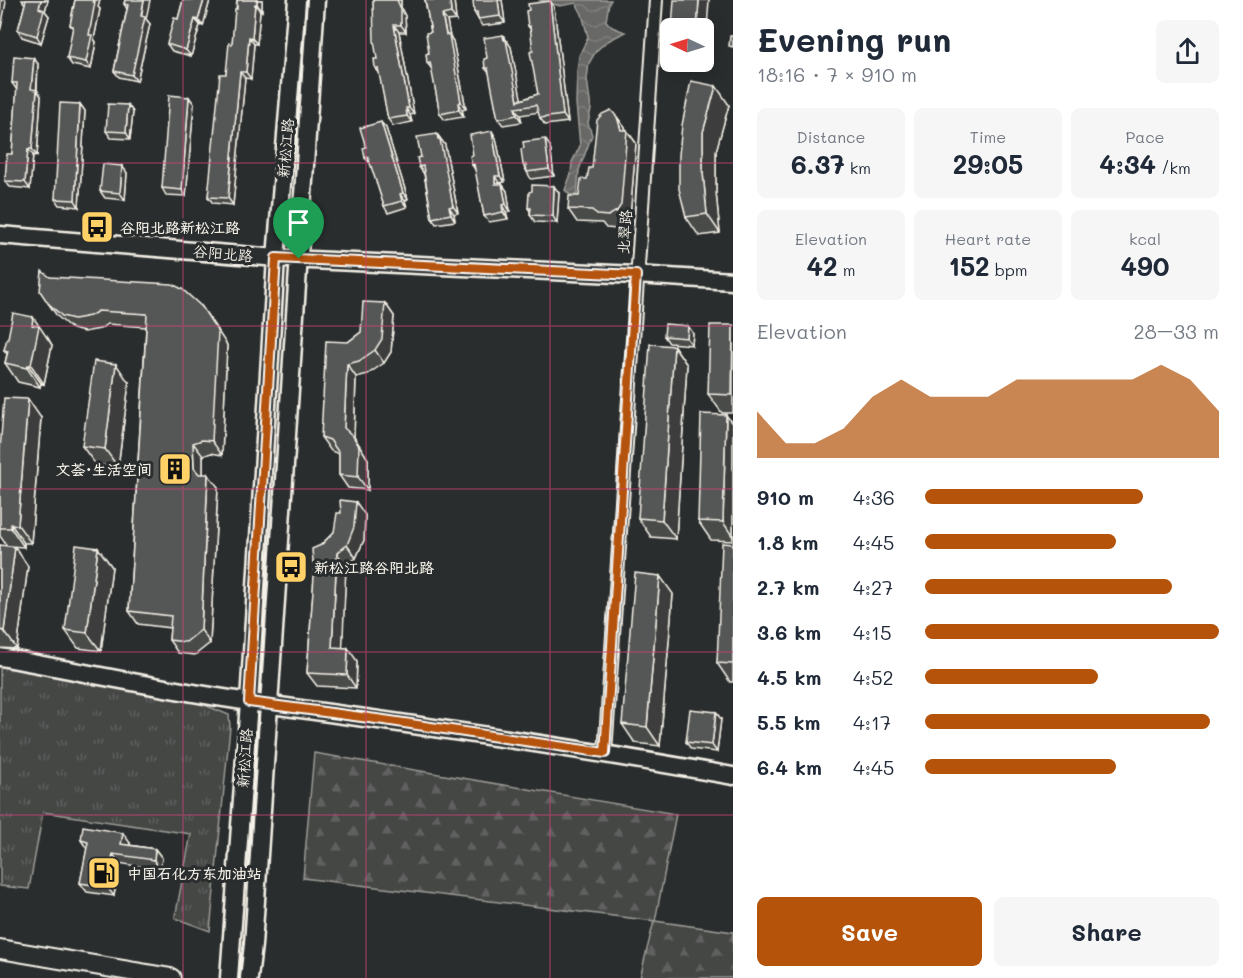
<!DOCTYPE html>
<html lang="en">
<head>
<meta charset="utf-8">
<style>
  body { margin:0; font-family:Mali,"LXGW WenKai TC",sans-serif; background:#f6f6f7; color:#1f2937; height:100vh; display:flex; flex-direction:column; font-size:22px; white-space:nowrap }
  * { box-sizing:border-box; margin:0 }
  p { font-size:20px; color:#747a83 }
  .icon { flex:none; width:33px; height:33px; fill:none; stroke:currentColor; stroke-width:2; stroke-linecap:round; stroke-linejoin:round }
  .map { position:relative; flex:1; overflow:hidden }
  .panel { display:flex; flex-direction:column; background:#fff; width:510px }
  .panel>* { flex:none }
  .needle { width:39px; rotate:274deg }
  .buttons { position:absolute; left:660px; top:18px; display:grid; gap:12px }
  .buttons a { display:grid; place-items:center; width:54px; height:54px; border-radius:9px; background:#fff; box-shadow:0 3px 15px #0003; font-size:30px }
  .pin { position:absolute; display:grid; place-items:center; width:51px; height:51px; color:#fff; margin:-62px -26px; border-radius:50% 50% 50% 0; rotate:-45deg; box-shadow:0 0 6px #0007 }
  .pin .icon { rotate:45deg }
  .round { display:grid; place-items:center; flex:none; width:63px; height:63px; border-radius:9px; background:#f6f6f7 }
  .overview { display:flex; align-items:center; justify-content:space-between; height:102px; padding:0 24px }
  h1 { font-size:33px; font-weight:700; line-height:45px }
  .figures { display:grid; grid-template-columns:repeat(3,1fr); gap:9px; height:102px; padding:6px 24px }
  .figures div { display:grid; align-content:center; border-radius:9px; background:#f6f6f7; text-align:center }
  .figures b { font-size:26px; font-weight:700 }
  .figures small { font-size:16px; font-weight:400 }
  .figures p { font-size:16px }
  .chart { height:168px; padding:12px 24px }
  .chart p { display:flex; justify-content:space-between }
  .chart svg { width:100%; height:108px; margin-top:6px; fill:#b45309; opacity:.7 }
  .cta { display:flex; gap:12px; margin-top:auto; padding:12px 24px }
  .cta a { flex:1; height:69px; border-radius:9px; background:#b45309; color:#fff; font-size:24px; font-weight:700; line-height:69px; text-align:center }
  .cta a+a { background:#f6f6f7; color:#1f2937 }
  ul { padding:0 24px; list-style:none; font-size:20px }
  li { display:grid; grid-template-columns:96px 72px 1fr; align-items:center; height:45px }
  li i { height:15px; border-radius:8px; background:#b45309 }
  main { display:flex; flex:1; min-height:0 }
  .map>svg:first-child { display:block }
  .forest { fill:url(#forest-firs); stroke:#9c9c96; stroke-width:1.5 }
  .park { fill:url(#park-tufts); stroke:#9c9c96; stroke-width:1.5 }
  .water { fill:url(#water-waves); stroke:#9f9f9a; stroke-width:1.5 }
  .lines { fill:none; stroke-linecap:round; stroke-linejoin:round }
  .street-casing { stroke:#f4f1e8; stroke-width:16 }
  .secondary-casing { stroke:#f4f1e8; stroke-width:21 }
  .primary-casing { stroke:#f4f1e8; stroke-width:22 }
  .street { stroke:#2a2d2e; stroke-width:12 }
  .secondary { stroke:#2a2d2e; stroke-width:16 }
  .primary { stroke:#2a2d2e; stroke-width:18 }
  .wall { fill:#494b4a; stroke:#f4f1e8; stroke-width:1.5 }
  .shaded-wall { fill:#3c3d3c; stroke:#f4f1e8; stroke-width:1.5 }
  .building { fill:#555756; stroke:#f4f1e8; stroke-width:1.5 }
  .route-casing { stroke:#fff; stroke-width:12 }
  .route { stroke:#b45309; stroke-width:8 }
  .grid { fill:none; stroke:#cc4377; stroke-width:1.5; stroke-opacity:0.55 }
  .labels { text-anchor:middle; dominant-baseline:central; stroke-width:6; stroke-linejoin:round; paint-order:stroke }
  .street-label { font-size:15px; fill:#f4f1e8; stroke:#2a2d2e }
  .poi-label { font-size:15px; font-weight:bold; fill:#f4f1e8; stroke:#2a2d2e; text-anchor:start }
</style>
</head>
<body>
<main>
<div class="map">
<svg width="733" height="978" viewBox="0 0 733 978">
  <defs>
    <pattern id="forest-firs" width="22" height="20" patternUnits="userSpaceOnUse" patternTransform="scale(1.5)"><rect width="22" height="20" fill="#444645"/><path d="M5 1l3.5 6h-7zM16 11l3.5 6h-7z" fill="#606160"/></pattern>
    <pattern id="park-tufts" width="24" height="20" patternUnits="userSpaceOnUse" patternTransform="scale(1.5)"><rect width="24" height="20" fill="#444645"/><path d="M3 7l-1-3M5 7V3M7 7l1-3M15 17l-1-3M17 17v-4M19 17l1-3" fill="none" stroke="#606160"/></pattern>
    <pattern id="water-waves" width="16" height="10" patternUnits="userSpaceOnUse" patternTransform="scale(1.5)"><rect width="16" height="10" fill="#676866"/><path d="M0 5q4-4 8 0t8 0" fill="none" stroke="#7d7e7c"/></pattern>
  </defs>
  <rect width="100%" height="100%" fill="#2a2d2e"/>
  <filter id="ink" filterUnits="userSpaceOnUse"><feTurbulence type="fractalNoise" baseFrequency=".0167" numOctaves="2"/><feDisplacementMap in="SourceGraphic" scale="12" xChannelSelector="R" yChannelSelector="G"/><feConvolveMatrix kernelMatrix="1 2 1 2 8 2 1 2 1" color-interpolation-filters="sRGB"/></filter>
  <g filter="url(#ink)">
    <path class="forest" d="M314,753l362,61 -21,107 78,11v46h-93l14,-57 -351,-43z"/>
    <path class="park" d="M0,665l192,35 37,15 1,12 -20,204 -35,-13 16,-84 -148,-22 -14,77 -29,-3z"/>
    <path class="water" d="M539,0h72l-2,3 -3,18 6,6 13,5 -19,10 -10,9 -7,12 -2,16 4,30 -3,14 4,12 -13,35 -2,25h-7l-5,-5 6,-16 1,-12 8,-16 -4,-43 1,-32 2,-15 9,-19 -6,-23 -6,-11 -16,3z"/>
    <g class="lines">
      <defs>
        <path id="street" d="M605,753l51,-753"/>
        <path id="secondary" d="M0,235l289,24 347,16 97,6
          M0,657c83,15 166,33 250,45 161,22 322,45 483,74
          M229,978l20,-276 27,-444 21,-258
          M249,978l4,-33 63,-945"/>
        <path id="primary" d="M0,949l171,29"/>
      </defs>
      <use href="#street" class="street-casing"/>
      <use href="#secondary" class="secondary-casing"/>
      <use href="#primary" class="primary-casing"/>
      <use href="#street" class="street"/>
      <use href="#secondary" class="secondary"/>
      <use href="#primary" class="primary"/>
    </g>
    <path class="wall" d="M22,0h26l-3,11 4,5 -8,27 -19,-6 -4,-7 7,-26z
      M75,0h25l-2,7 2,2 -6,30 2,3 -5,27 -19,-4 -5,-7 6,-30 -3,-3z
      M125,0l21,19 4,5 -13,57 -18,-4 -5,-6 13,-62 -3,-5z
      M183,0h27l-7,26 -3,-1 -9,31 -19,-5 -5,-7 11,-25z
      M237,0h25v11h-2l-3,33h-3l-3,35 -6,-1 -12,127 -20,-2 -5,-6 18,-123 6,-30z
      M373,0h28v8l4,8 1,16h-7l15,82 -4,1 2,7 -19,4 -5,-7 -8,-45 -5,-6 2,-9z
      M425,0h29l2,20 -9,1 3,16 3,4 13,68 -4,1 2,7 -19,3 -5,-6 -8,-45 -5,-6 4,-31z
      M502,0l3,23 -23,3 -8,-14z
      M550,1l4,6 14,115 -23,3 -5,-7 -1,-6 -19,3 2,7 -19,3 -5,-6 -8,-45 -5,-6 2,-10 16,-23 8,12 10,53 17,-6 -7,-64 -3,-4z
      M670,31v23l-8,-12z
      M38,64l-1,26 4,6 -4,60 -4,-1 -3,34 -20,-2 -5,-6 7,-27 5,-64 -5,-7z
      M189,97l5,7 -8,92 -20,-1 -4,-7z
      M80,104l5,7 -6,96 -20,-2 -4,-6z
      M128,105l5,7 -3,27 -19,-1 -5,-7z
      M729,105l-13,46v41l4,41 -21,3 -13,-19z
      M617,117l19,26 -6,75 -4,6 -9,5 -11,-1 -4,-5 -25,-1 -9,-13 11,-13z
      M386,128l22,71 -3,2 2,6 -19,6 -4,-7 -13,-42 -6,-6 1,-11z
      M492,131l4,7 9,44 -6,1 1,1h2l5,7 3,20 -4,1 2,7 -19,3 -5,-6 -8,-45 -4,-6 1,-10z
      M437,134l8,11 13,68 -4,1 1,7 -19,3 -4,-6 -8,-44 -5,-7 2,-10z
      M550,146l4,30 -23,3 -8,-14z
      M122,166l5,7 -2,27 -20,-2 -5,-7z
      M559,193l-2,30 -22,-1 -5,-7v-4l-2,-3z
      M50,277l177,68 -5,110 -11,-2 -8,3v18l15,13 -8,156 -15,12 -17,-2 -9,-13 1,-12 -32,-4 -9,-13 17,-284 -39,-3 -7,5 -16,3 -12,-3 -15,-13 -9,-13z
      M385,303l9,13 -3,36 -7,11 -16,11 -12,3 -2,60 14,22v31l-20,-2 -9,-13v-21l-8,-3 -10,-14 27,-95 13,-10z
      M733,325v88h-11l-14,-19z
      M688,326l5,7 -1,12 -23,-2 -5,-7z
      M47,336l5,9 -8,39 -3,-1 -1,4 -22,-5 -13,-19 2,-9 -3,-4z
      M674,346l13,19 -11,174 -25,-2 -13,-19z
      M129,383l-11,84 -22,-2 -14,-19z
      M726,415l7,10v116l-22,-1 -13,-19z
      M41,418l-10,125h-7v4l-17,-1 -7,-10v-86z
      M341,513l24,2 -1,25 -8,18 -10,8 -4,81 15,14 -1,27 -39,-2 -10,-13 8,-108 -2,-3 8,-17 13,-13z
      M733,544v138h-3l-13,-19z
      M0,545l28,21 -11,83 -17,-1z
      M98,548l14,19 -11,84 -23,-3 -13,-18z
      M673,594l-13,152 -25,-3 -13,-19z
      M721,719l-4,33 -26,-3 -5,-7z
      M81,840l49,3 -1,2 26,4 7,9 -2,12 -41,-7 -5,33 -27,-4 -7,-9 7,-34z"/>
    <path class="shaded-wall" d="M1,0h4l1,2 -5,26 -1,-3z
      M41,0h7l-3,11 4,5 -8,27 -4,-7 2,-28z
      M94,0h6l-2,7 2,2 -6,30 2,3 -5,27 -5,-7 3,-27z
      M144,0h6l-4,19 4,5 -13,57 -5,-6z
      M204,0h6l-7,26 -5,-6z
      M257,0h5v11l-5,-7z
      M397,0h4v8l4,8 1,16 -5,-7z
      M450,0h4l2,20 -5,-7z
      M498,0h4l3,23 -5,-7z
      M699,0h10l-4,56 -1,-2v-26h-7z
      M550,1l4,6 14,115 -5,-7z
      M255,4l5,7 -3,33 -5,-6z
      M442,15l5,6 3,16 3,4 13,68 -5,-7z
      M195,19l5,6 -9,31 -5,-6z
      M394,25l5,7 15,82 -5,-6z
      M503,35l8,12 12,61 -5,-7z
      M249,37l5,7 -3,35 -5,-7z
      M34,58l4,6 -2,32 -5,-7z
      M240,72l5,6 -12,127 -5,-7z
      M716,86l13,19 -13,46v41l4,41 -13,-19 -4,-41v-41z
      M37,90l4,6 -4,60 -5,-7z
      M189,97l5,7 -8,92 -4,-6z
      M458,103l4,7 2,7 -5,-7z
      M80,104l5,7 -6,96 -4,-7z
      M128,105l5,7 -3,27 -4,-7z
      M406,108l4,7 2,7 -5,-6z
      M515,108l5,7 2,7 -5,-7z
      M617,117l19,26 -6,75 -4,6 -9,-13 4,-81z
      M381,122l5,6 22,71 -5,-6z
      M492,131l4,7 9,44 -5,-6z
      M437,134l8,11 13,68 -5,-7z
      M545,139l5,7 4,30 -5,-7z
      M28,149l5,6 -3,34 -5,-7z
      M122,166l5,7 -2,27 -5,-7z
      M495,176l4,7 1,8 -5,-7z
      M502,184l5,7 3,20 -4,-7z
      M554,186l5,7 -2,30 -4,-7z
      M400,194l5,7 2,6 -5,-6z
      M502,205l4,7 2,7 -5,-7z
      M449,207l5,7 1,7 -4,-7z
      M385,303l9,13 -3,36 -7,11 -9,-13z
      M202,307l25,38 -5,110 -10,-14z
      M33,317l19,28 -8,39 -13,-19 1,-40z
      M688,326l5,7 -1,12 -5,-7z
      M674,346l13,19 -11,174 -14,-19z
      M116,364l13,19 -11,84 -13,-18z
      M347,364l9,13 -2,60 14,22v31l-10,-13 -14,-49z
      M28,365l13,18 -1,4 -13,-19z
      M28,399l13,19 -10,125 -13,-18z
      M726,415l7,10v112l-10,-15z
      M193,443l10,13v25l-9,-13z
      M208,474l10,13 -8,156 -9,-13z
      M356,502l9,13 -1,25 -8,18 -9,-13z
      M11,524l13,19v4l-13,-19z
      M15,547l13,19 -11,83 -13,-18z
      M98,548l14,19 -11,84 -14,-18z
      M337,553l9,13 -4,94 -10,-13z
      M660,576l13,18 -13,152 -13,-19z
      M348,648l9,13 -1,27 -9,-13z
      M716,712l5,7 -4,33 -5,-7z
      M123,833l7,10 -2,10 -7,-9z
      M155,849l7,9 -2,12 -6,-10z
      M113,854l6,9 -5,33 -7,-9z"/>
    <path class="building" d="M26,0h15l-2,8 5,2 -7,26 -19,-6z
      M75,0h19l-1,2h2l-6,33h3l-6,27 -19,-4 6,-32 -3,-1z
      M125,0h19l-3,16 4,1 -13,58 -18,-4 14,-66 -4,-1z
      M183,0h21l-6,20 -3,-1 -9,31 -19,-6 7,-26 4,1z
      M237,0h20v4h-2l-3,34 -3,-1 -3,35h-6l-12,126 -20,-1 12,-123h6l3,-31 3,1 3,-35h2z
      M373,0h24l4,9v16h-7l15,83h-3l1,8 -19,3 -10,-51h-3l-1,-9h3l-3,-18z
      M425,0h25l1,13 -9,2 4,20h3l12,67 -3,1 1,7 -19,4 -10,-52 -3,1 -1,-9 3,-1 -3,-20 5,-1z
      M473,0h25l2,16 -22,3 -1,-7h-3z
      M674,0h25l-2,28h-25z
      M550,1l13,114 -23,3 -4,-13 -21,3 2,7 -19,4 -10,-51h-3l-1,-9 3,-1 -3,-20 19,-3 1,5h2l12,61 20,-7 -8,-42 3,-1 -3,-25h-2l-2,-15 3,-1 -1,-6z
      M663,31h7v11h-8z
      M730,36h3v11l-4,-1z
      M14,56l20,2 -3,31 6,1 -5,59h-4l-3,33 -20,-1 2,-27h5l3,-39 2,-32h-5z
      M691,81l25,5 -13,46v41l4,41 -21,3 -7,-28v-34l3,-30z
      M169,95l20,2 -7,93 -20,-2z
      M60,103l20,1 -5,96 -20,-1z
      M108,104l20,1 -2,27 -20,-1z
      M611,110l6,7 4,13h6l-6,75 -4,6 -9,5 -11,-1 -5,-5 -24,-1 1,-13h10l2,-17h6l2,-11h3l5,-48 5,-6z
      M381,122l22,71 -3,1 2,7 -18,5 -16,-49 -3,1 -2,-10 3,-1 -6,-19z
      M492,131l8,45h-5v8h7l4,20 -4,1 1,7 -19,4 -10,-52 -2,1 -2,-9 3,-1 -3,-20z
      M437,134l1,5h2l13,67 -4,1 2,7 -19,4 -9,-52 -4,1 -2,-9 4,-1 -4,-20z
      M545,139l4,30 -22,3 -1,-7h-3l-2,-16 3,-1 -1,-6z
      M103,164l19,2 -2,27 -20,-2z
      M532,185l22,1 -1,30 -23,-1 1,-7h-3l1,-16 3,-1z
      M42,271l8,6 122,7 10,5 20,18 16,25 -6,109 -10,-1 -9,3 1,25 5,6h9l-7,156 -15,12 -17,-2 2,-24 -42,-5 18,-297 -49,-3 -8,5 -16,3 -12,-3 -14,-13 -8,-12z
      M363,302l22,1 -3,36 -7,11 -16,11 -12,3 -3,64 9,8 6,10 -1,31 -19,-2v-22l-9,-13 -9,-3 5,-96 22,1 13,-10z
      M13,313l20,4 -1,8 7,1 -8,39h-3l-1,3 -22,-5 3,-12 -4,-1 3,-12h1z
      M665,324l23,2 -1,12 -23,-2z
      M710,325h23l-1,70 -24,-1z
      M650,344l24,2 -12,174 -24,-2z
      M94,361l22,3 -11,85 -23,-3z
      M4,398l24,1 -10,126 -7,-1v4h-11v-78z
      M701,414l25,1 -3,107 -25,-1z
      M340,500l16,2 -2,25 -7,18 -10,8 -5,94 16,1 -1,27 -40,-2 8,-111h-2l-1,-13 9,-4 13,-13 3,-19h4z
      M722,543l11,1v120l-16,-1z
      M0,545l15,2 -11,84 -4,-1z
      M76,545l22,3 -11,85 -22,-3z
      M635,573l25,3 -13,151 -25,-3z
      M690,709l26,3 -4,33 -26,-3z
      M83,826l40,7 -2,11 34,5 -1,11 -41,-6 -6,33 -27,-4 8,-41 -7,-2z"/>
  </g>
  <g class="lines" filter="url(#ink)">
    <defs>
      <path id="route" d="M276,258l360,17 -31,478 -221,-33 -135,-18z"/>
    </defs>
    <use href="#route" class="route-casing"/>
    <use href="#route" class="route"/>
  </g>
  <path class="grid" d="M183,0v978M366,0v978M550,0v978M0,163h733M0,326h733M0,489h733M0,652h733M0,815h733"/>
  <defs>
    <symbol id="bus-square" viewBox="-11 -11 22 22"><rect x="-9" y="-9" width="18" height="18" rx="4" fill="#ffd166" stroke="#2a2d2e"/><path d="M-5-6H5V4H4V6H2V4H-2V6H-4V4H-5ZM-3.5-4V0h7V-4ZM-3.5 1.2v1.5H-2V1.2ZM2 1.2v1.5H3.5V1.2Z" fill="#111"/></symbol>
    <symbol id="building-square" viewBox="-11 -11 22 22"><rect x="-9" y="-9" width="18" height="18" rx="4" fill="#ffd166" stroke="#2a2d2e"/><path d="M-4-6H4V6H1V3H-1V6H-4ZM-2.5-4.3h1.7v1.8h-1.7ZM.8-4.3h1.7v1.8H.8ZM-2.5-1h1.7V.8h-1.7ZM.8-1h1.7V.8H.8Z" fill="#111"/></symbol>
    <symbol id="fuel-square" viewBox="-11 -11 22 22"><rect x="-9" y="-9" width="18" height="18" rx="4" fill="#ffd166" stroke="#2a2d2e"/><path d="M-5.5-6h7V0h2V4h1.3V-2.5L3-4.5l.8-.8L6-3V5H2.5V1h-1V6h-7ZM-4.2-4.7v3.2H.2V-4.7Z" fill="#111"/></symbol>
  </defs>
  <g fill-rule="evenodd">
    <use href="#bus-square" x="78" y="208" width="38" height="38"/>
    <use href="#building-square" x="156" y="450" width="38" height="38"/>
    <use href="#bus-square" x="272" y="548" width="38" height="38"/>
    <use href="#fuel-square" x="85" y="854" width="38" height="38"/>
  </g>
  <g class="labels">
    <g class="street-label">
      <text transform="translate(285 148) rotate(-85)">新松江路</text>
      <text transform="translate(624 232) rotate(-86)">北翠路</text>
      <text transform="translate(223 253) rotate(5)">谷阳北路</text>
      <text transform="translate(244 758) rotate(-86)">新松江路</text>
    </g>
    <g class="poi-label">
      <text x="120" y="227">谷阳北路新松江路</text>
      <text x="152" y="469" text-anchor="end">文荟·生活空间</text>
      <text x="314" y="567">新松江路谷阳北路</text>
      <text x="127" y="873">中国石化方东加油站</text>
    </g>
  </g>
</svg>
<div class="buttons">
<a><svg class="needle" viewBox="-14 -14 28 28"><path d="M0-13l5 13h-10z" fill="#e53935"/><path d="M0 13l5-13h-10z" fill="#747a83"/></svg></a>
</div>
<div class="pin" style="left:299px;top:259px;background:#1e9e55"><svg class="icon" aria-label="arrive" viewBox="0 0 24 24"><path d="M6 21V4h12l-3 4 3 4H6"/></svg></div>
</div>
<section class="panel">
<div class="overview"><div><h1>Evening run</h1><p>18:16 · 7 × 910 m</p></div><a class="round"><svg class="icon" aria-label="share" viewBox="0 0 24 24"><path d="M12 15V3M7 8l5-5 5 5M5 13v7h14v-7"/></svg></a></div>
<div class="figures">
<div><p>Distance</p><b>6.37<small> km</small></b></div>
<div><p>Time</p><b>29:05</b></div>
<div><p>Pace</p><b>4:34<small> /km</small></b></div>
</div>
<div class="figures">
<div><p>Elevation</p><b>42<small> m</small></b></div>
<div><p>Heart rate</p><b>152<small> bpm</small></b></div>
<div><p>kcal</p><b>490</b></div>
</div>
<div class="chart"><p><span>Elevation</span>28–33 m</p>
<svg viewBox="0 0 160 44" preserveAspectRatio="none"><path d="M0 44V25L10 38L20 38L30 32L40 19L50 12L60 19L70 19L80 19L90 12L100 12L110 12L120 12L130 12L140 6L150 12L160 25V44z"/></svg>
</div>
<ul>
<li><b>910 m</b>4:36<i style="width:74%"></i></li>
<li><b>1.8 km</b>4:45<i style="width:65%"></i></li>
<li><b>2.7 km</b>4:27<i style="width:84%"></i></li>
<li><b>3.6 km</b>4:15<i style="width:100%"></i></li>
<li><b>4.5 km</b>4:52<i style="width:59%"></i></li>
<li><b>5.5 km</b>4:17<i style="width:97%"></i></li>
<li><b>6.4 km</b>4:45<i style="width:65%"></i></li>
</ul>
<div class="cta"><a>Save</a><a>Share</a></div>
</section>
</main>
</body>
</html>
